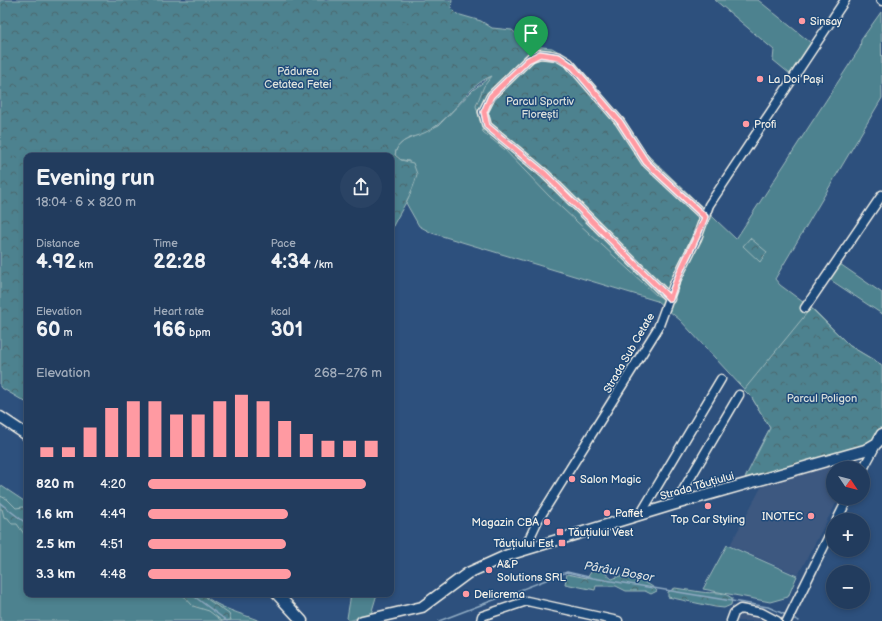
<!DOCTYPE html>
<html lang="en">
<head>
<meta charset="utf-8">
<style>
  body { margin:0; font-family:"Balsamiq Sans",sans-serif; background:#2a4364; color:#f1f3f6; height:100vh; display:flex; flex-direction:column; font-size:15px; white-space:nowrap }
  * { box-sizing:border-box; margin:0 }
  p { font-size:13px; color:#a2adbc }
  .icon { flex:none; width:22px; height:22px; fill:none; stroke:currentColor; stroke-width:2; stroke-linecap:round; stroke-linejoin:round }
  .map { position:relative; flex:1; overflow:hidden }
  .panel { position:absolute; left:24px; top:153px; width:370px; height:444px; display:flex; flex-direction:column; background:#223c5e; border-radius:8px; box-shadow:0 2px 6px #0003,0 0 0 1px #3f5673 }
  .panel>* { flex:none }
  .needle { width:26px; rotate:125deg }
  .controls { position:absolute; left:826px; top:461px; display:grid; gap:8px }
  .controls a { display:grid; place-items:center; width:44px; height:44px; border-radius:50%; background:#223c5e; box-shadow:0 2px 6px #0003,0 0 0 1px #3f5673; font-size:20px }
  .pin { position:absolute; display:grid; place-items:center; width:34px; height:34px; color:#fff; margin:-41px -17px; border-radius:50% 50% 50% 0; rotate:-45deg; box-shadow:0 0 4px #0007 }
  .pin .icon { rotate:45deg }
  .round { display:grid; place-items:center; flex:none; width:42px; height:42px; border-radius:21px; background:#2a4364 }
  .headline { display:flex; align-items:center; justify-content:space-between; height:68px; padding:0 12px }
  h1 { font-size:22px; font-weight:700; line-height:30px }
  .stats { display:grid; grid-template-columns:repeat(3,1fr); gap:6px; height:68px; padding:4px 12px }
  .stats div { display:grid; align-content:center }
  .stats b { font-size:20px; font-weight:700 }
  .stats small { font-size:11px; font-weight:400 }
  .stats p { font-size:11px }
  .chart { height:112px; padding:8px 12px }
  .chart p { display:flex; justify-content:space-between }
  .chart svg { width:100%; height:72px; margin-top:4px; stroke:#ff9aa2; stroke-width:6 }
  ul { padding:0 12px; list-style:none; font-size:13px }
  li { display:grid; grid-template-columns:64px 48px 1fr; align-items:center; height:30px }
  li i { height:10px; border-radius:5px; background:#ff9aa2 }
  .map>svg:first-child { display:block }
  .built { fill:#3d5880 }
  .grass { fill:#4d828f; stroke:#a0babc }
  .forest { fill:url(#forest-crowns); stroke:#a0babc }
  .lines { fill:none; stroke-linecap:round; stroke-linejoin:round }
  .stream { stroke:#8faac2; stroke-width:1.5 }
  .minor-casing { stroke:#f4f1e8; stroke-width:11 }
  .major-casing { stroke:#f4f1e8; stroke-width:13 }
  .minor { stroke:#1f4a7a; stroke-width:8 }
  .major { stroke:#1f4a7a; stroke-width:10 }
  .route-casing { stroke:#fff; stroke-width:8 }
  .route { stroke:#ff9aa2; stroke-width:5 }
  .poi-dot { fill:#ff9aa2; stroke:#1f4a7a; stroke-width:1.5 }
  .labels { text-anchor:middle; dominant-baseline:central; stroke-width:3; stroke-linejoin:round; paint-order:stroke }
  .poi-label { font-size:11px; fill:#f4f1e8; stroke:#1f4a7a; text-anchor:start }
  .park-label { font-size:11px; fill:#dbe0db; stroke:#1f4a7a }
  .street-label { font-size:11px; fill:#f4f1e8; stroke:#1f4a7a }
  .water-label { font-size:12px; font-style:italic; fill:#dbdfdf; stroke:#1f4a7a }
</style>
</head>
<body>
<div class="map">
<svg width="882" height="621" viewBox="0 0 882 621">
  <defs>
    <pattern id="forest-crowns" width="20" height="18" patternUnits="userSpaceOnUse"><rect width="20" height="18" fill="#4d828f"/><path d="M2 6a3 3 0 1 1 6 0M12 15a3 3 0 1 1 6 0" fill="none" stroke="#4b686e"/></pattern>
  </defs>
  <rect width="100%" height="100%" fill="#2d507d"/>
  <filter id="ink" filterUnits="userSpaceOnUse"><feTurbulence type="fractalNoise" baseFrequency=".025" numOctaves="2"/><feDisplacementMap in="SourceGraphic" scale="8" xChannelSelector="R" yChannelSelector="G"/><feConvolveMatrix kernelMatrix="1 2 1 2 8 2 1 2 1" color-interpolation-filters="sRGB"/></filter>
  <g filter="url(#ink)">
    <path class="built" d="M861,455l-6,13h-22v30h6l-41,77 -68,-30 34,-63z
      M739,611l33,10h-38z"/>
    <path class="grass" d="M715,0h43l53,43 -21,31 -17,-14 1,-10z
      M881,12l1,86 -107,181 5,6 35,26 35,35 32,19 -127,91 15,-28 -18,-30 -72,-78 -23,-19 -225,-68 -13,-7 -13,-23 5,-12 -2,-30 -12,-2 -2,-4 2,-8 7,-6 35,-16 34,-35 17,-13 9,-2 73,8 164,156 124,-191 1,-8z
      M840,264l42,29v21l-53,-35z
      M0,485l27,18v91h176c16,15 38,19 57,27h-260z
      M727,545l70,31 -9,21 -18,5 -67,-13z
      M351,594h26l-6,20 -22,7 -2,-3z"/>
    <path class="forest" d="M0,0h452l-1,8 6,6 24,7 11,7 20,2 9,8 5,11 7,-3 19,2 21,12 23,28 54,72 52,47 -1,10 -35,82 -10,-4 -107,-99 -45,-47 -21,-17 -7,-26 8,-20 8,-10c-27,9 -40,48 -73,59 -11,3 -23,8 -24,20l6,5 12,3 4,11c-4,20 -17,37 -26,56v-74h-364v247l-27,-16z
      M750,238l17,14 -7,10 -17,-16z
      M811,308l39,38 32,19v65l-8,12 -31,11 -99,27 26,-52 -18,-30 -8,-8z
      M0,496l7,3 9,9 7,-1 4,2v29l-10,-14h-5l-4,-6 -4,-1 -2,-8h-2z
      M597,566l6,1 1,5 8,7c3,-1 6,-3 9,-3 9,0 32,8 36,15l-6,3 -6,-3h-19l-10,-5h-20l-1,4 -30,-6 2,-10 20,4 4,-6z
      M675,588c9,1 17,3 26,4 12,2 20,-2 31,6l-1,7 -7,3 -9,-1 -47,-10v-5z
      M182,594h21l4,5 22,15 2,6 -9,1 -13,-10 -16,-5z"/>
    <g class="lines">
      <path class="stream" d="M0,503l27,21
        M191,594l36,27
        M791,617l8,4
        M439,621l128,-49 26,6 175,29 18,8"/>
      <defs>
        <path id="minor" d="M881,0l1,1
          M670,299l-125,-125 -58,-48 -4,-14 8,-16 40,-39 9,-3 10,1 9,2 10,6 51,59 26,40 59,55
          M805,308l77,-113
          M863,469l14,-26
          M675,504l64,-109
          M640,515l81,-136
          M837,520l11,-22
          M524,550l14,-30 120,-192 17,-46 22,-44 12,-33 136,-205
          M481,621l1,-5 45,-15 91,20
          M731,621l3,-8 6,-4 22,4 15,8
          M787,621l46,-93"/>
        <path id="major" d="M0,417l27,18
          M277,594l25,27
          M362,621l60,-14 46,-34 40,-18 164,-50 193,-55 12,-7 5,-9"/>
      </defs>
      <use href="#minor" class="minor-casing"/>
      <use href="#major" class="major-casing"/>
      <use href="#minor" class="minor"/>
      <use href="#major" class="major"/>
    </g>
  </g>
  <g class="lines" filter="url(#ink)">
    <defs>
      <path id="route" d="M540,54l19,3 14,10 47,55 26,40 59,55c-10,28 -27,53 -35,82l-125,-125 -58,-48 -3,-14 7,-16 37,-36z"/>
    </defs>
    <use href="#route" class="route-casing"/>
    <use href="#route" class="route"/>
  </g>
  <g class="poi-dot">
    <circle cx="802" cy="21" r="4"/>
    <circle cx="760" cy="79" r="4"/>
    <circle cx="746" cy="124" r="4"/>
    <circle cx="572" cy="479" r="4"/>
    <circle cx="708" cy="506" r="4"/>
    <circle cx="607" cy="513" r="4"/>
    <circle cx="811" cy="516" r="4"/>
    <circle cx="547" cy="522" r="4"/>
    <rect x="556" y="528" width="8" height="8" rx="2"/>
    <rect x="558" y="539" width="8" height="8" rx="2"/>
    <circle cx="489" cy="570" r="4"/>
    <circle cx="466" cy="594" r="4"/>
  </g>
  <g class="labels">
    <g class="poi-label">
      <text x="810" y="21">Sinsay</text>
      <text x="768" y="79">La Doi Pași</text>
      <text x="754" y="124">Profi</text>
      <text x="580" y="479">Salon Magic</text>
      <text x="615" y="513">Paffet</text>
      <text x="803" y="516" text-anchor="end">INOTEC</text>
      <text x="708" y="519" text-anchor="middle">Top Car Styling</text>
      <text x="539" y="522" text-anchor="end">Magazin CBA</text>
      <text x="568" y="532">Tăuțiului Vest</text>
      <text x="554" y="543" text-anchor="end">Tăuțiului Est</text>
      <text x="497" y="564">A&amp;P<tspan x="497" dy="13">Solutions SRL</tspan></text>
      <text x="474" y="594">Delicrema</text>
    </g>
    <g class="park-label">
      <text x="298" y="71">Pădurea<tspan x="298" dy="13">Cetatea Fetei</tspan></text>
      <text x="540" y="101">Parcul Sportiv<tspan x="540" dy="13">Florești</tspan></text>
      <text x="822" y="398">Parcul Poligon</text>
    </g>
    <g class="street-label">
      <text transform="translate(629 353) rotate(-60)">Strada Sub Cetate</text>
      <text transform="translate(697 486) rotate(-16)">Strada Tăuțiului</text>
    </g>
    <g class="water-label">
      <text transform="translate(619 572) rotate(10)">Pârâul Boșor</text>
    </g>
  </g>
</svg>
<div class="controls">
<a><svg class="needle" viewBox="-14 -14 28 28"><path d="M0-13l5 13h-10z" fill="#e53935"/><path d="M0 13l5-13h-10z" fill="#a2adbc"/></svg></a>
<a>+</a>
<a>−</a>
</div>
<div class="pin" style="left:531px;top:57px;background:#1e9e55"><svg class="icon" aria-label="arrive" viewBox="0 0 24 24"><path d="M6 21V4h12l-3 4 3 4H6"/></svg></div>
<section class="panel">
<div class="headline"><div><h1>Evening run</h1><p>18:04 · 6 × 820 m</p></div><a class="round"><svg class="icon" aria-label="share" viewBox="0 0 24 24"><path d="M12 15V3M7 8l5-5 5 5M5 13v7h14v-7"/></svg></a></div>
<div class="stats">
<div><p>Distance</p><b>4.92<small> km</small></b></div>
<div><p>Time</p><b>22:28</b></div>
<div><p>Pace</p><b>4:34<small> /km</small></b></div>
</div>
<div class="stats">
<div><p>Elevation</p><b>60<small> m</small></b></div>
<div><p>Heart rate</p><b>166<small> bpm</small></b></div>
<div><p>kcal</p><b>301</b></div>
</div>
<div class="chart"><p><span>Elevation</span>268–276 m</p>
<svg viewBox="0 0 160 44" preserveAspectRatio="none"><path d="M5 44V38M15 44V38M25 44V26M35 44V14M45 44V10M55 44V10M65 44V18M75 44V18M85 44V10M95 44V6M105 44V10M115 44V22M125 44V30M135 44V34M145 44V34M155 44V34"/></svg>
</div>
<ul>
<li><b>820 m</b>4:20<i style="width:93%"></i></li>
<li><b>1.6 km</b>4:49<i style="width:60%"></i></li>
<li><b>2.5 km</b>4:51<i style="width:59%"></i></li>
<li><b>3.3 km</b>4:48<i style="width:61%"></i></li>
</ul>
</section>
</div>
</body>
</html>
